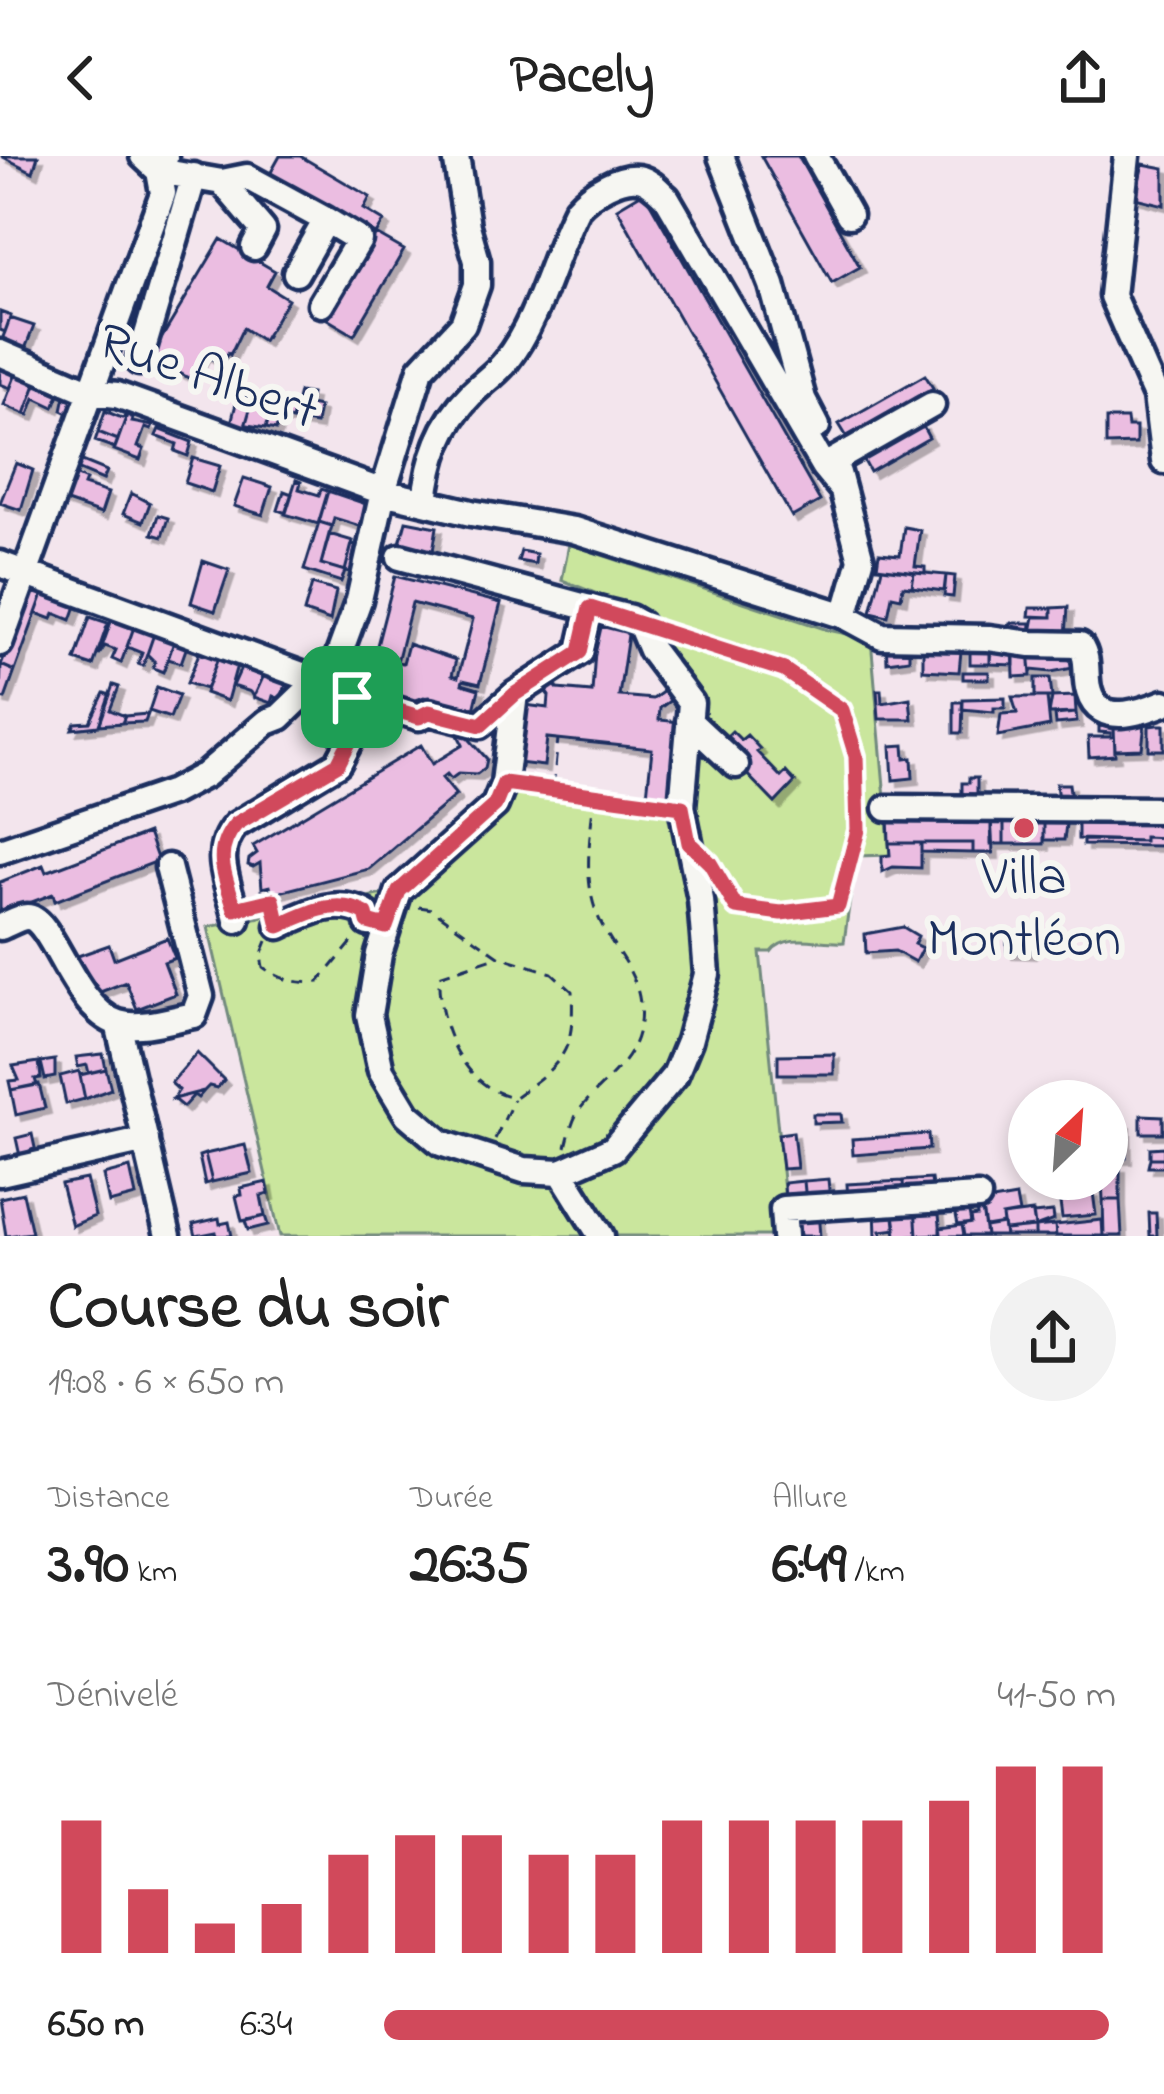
<!DOCTYPE html>
<html lang="fr">
<head>
<meta charset="utf-8">
<style>
  body { margin:0; font-family:"Indie Flower",sans-serif; background:#f2f2f2; color:#222; height:100vh; display:flex; flex-direction:column; font-size:45px; white-space:nowrap }
  * { box-sizing:border-box; margin:0 }
  p { font-size:39px; color:#767676 }
  .icon { flex:none; width:66px; height:66px; fill:none; stroke:currentColor; stroke-width:2; stroke-linecap:round; stroke-linejoin:round }
  .map { position:relative; height:1080px; overflow:hidden }
  .panel { display:flex; flex-direction:column; background:#fff; flex:1 }
  .panel>* { flex:none }
  .needle { width:78px; rotate:25deg }
  .fabs { position:absolute; left:1008px; top:924px; display:grid; gap:24px }
  .fabs a { display:grid; place-items:center; width:120px; height:120px; border-radius:50%; background:#fff; box-shadow:0 6px 18px #0003; font-size:60px }
  .pin { position:absolute; display:grid; place-items:center; width:102px; height:102px; color:#fff; margin:-51px; border-radius:24px; box-shadow:0 6px 18px #0006 }
  .round { display:grid; place-items:center; flex:none; width:126px; height:126px; border-radius:63px; background:#f2f2f2 }
  .overview { display:flex; align-items:center; justify-content:space-between; height:204px; padding:0 48px }
  h1 { font-size:66px; font-weight:700; line-height:90px }
  .figures { display:grid; grid-template-columns:repeat(3,1fr); gap:18px; height:204px; padding:12px 48px }
  .figures div { display:grid; align-content:center }
  .figures b { font-size:60px; font-weight:700 }
  .figures small { font-size:33px; font-weight:400 }
  .figures p { font-size:33px }
  .chart { height:336px; padding:24px 48px }
  .chart p { display:flex; justify-content:space-between }
  .chart svg { width:100%; height:216px; margin-top:12px; stroke:#d1495b; stroke-width:6 }
  ul { padding:0 48px; list-style:none; font-size:39px }
  li { display:grid; grid-template-columns:192px 144px 1fr; align-items:center; height:90px }
  li i { height:30px; border-radius:15px; background:#d1495b }
  header { display:flex; justify-content:space-between; align-items:center; height:156px; padding:0 48px; background:#fff; font-size:54px; font-weight:700 }
  .map>svg:first-child { display:block }
  .green { fill:#cae69d; stroke:#728a7e; stroke-width:3 }
  .building { fill:#ebbde1; stroke:#1b2f5e; stroke-width:3; fill-rule:evenodd; filter:url(#shadow) }
  .lines { fill:none; stroke-linecap:round; stroke-linejoin:round }
  .minor-casing { stroke:#1b2f5e; stroke-width:33 }
  .path { stroke:#1b2f5e; stroke-width:3; stroke-dasharray:12 9; stroke-linecap:butt }
  .minor { stroke:#f6f6f2; stroke-width:24 }
  .route-casing { stroke:#fff; stroke-width:24 }
  .route { stroke:#d1495b; stroke-width:15 }
  .poi-dot { fill:#d1495b; stroke:#f6f6f2; stroke-width:4.5 }
  .labels { text-anchor:middle; dominant-baseline:central; stroke-width:12; stroke-linejoin:round; paint-order:stroke }
  .street-label { font-size:54px; fill:#1b2f5e; stroke:#f6f6f2 }
  .poi-label { font-size:54px; fill:#1b2f5e; stroke:#f6f6f2 }
</style>
</head>
<body>
<header><svg class="icon" aria-label="back" viewBox="0 0 24 24"><path d="M15 5l-7 7 7 7"/></svg>Pacely<svg class="icon" aria-label="share" viewBox="0 0 24 24"><path d="M12 15V3M7 8l5-5 5 5M5 13v7h14v-7"/></svg></header>
<div class="map">
<svg width="1164" height="1080" viewBox="0 0 1164 1080">
  <defs>
    <filter id="shadow"><feDropShadow dx="5.5" dy="5.5" stdDeviation="0" flood-color="#0004"/></filter>
  </defs>
  <rect width="100%" height="100%" fill="#f3e5ed"/>
  <filter id="ink" filterUnits="userSpaceOnUse"><feTurbulence type="fractalNoise" baseFrequency=".00833" numOctaves="2"/><feDisplacementMap in="SourceGraphic" scale="24" xChannelSelector="R" yChannelSelector="G"/><feConvolveMatrix kernelMatrix="1 2 1 2 8 2 1 2 1" color-interpolation-filters="sRGB"/></filter>
  <g filter="url(#ink)">
    <path class="green" d="M569,388l259,86 43,9 19,216 -34,1 -12,86c-24,2 -57,-11 -73,10h-11l25,248 -4,36h-501l-72,-309 191,-36 105,-108 178,23 11,-126 -36,-42 -7,-23 -88,-35z"/>
    <path class="building" d="M1,0h37l-5,16z
      M280,0h20l70,41 -6,12 20,12 -8,13 -106,-60z
      M761,0h37l62,111 -28,16z
      M1143,8l21,4v37l-29,-7z
      M644,36l176,309 -28,16 -175,-309z
      M376,78l28,16 -50,85 -27,-16z
      M221,83l54,32 -8,15 21,13 -25,42 -20,-13 -13,27 -2,-2 -7,11 -17,-10 -14,25 -39,-23z
      M0,156l11,4 -6,16 -5,-2z
      M10,162l24,8 -9,23 -23,-9z
      M0,207l17,8 -7,17 -10,-4z
      M17,215l21,8 -13,35 -21,-9z
      M925,219l8,13 -86,49 -8,-13z
      M38,223l23,10 -7,18 -19,-9 -6,17 -4,-1z
      M66,235l13,5 -7,19 -10,-5z
      M299,236l12,2 -2,11 10,2 -3,17 -24,-4z
      M238,240l15,3 -9,31 -14,-3z
      M253,243l20,4 -7,25 -19,-3 -3,5z
      M273,247l21,4 3,-4 -5,17 -13,-3 -3,13 -10,-2z
      M105,255l17,7 5,-3 -9,25 -20,-8z
      M127,259l6,3 -1,4 21,4 -2,4 -6,-2 -7,19 6,2 -4,11 -26,-10z
      M1106,263h21l1,8h8v17l-30,1z
      M922,269l7,13 -59,34 -7,-13z
      M159,273l33,13 -4,14 -13,-5 2,-7 -21,-8z
      M98,276l20,8 -3,8 -20,-7z
      M75,302l32,13 -4,9 -31,-13z
      M193,302l27,8 -8,26 -27,-9z
      M16,307l17,7 -12,40 -21,-7z
      M70,317l16,7 -2,5 24,8 -7,21 -40,-14z
      M244,322l28,9 -9,28 -29,-9z
      M296,324l5,2 -2,7 20,6 2,-6 7,2 -10,33 -33,-10z
      M284,335l8,3 -6,19 -8,-3z
      M328,335l38,13 -6,22 -26,-8 -2,8 -13,-4z
      M131,337l19,10 -7,19 -20,-8z
      M158,359l10,3 -6,19 -10,-3z
      M406,365l31,6 -4,24 -33,-8z
      M319,366l13,4 -11,38 24,7 -4,11 -37,-12z
      M904,371l16,3 -5,36 10,1v6l-48,-6 2,-14 21,2z
      M329,378l24,7 -8,30 -24,-7z
      M352,388l4,1 -3,12 4,2 -4,14 -8,-2z
      M521,395l15,3 -1,10 -17,-3z
      M203,405l26,9 -14,41 -24,-8z
      M882,412l32,4 -2,15 -9,-1 -2,12 -9,-2 -4,20 -17,-4z
      M914,416l32,3 -2,16 -32,-4z
      M946,419l9,1 -2,21 -9,-1z
      M395,420l106,27 -21,81 -17,-4 -1,4 17,5 -5,21 -50,-13 -16,6 -24,-7 -6,-6 -6,-22 19,-2 1,-4 -18,-5zM412,447l61,16 -15,58 -6,-2 4,-15 -48,-16 -5,19 -6,-1z
      M312,428l24,7 -6,30 -26,-9z
      M30,434l13,4 -28,77 -14,-6z
      M43,438l33,12 -5,14 -17,-7 -2,6 -16,-6z
      M1068,451l-2,30h-36l4,-20h18v-9z
      M1030,452h22v9l-23,-1z
      M90,461l18,6 -15,43 -18,-6z
      M112,463l22,8 -13,36 -9,-4 4,-9 -11,-4 -6,9z
      M1010,467h21l-1,14 -19,-1z
      M597,468l32,4 -10,68 34,3 11,-8 7,9 -11,8 -1,12 22,2 -8,76 -26,-3 5,-46 -105,-11 -3,28 -26,-3 7,-58 23,3 1,-12 -8,-11 8,-7 9,11 34,3z
      M134,471l20,7 -11,32 -5,-2 4,-11 -15,-6z
      M154,478l20,8 -11,30 -10,-4 2,-6 -8,-8z
      M886,484h23v19l-22,3z
      M923,485h39l-3,31 -36,-2z
      M970,485l20,1v22h-20z
      M991,485l23,2v22l-24,-1z
      M174,486l13,4 -6,17 -13,-4z
      M1013,488l16,5 2,27 -17,1z
      M1029,493l42,4 2,15 -22,4 -19,-2 -1,3z
      M200,495l18,7 -12,31 -19,-6z
      M218,502l19,7 -10,36 -22,-8z
      M1,509l14,6 -10,28 -5,-1z
      M242,510l22,9 -10,22 -3,-5 -18,-6z
      M963,516h26v7h-26z
      M264,519l23,8 -7,16 -7,-3 -2,7 -17,-6z
      M1035,522h15l2,19h-17z
      M113,529l6,2 -9,23 15,6 -3,7 -23,2z
      M157,531l22,8 -9,23 -21,-7z
      M877,534h4l1,13 28,-5 2,21h-33z
      M104,537l6,2 -11,31 -27,3 3,-6 15,-1z
      M1075,540l1,17 -27,1 3,-17z
      M1012,541h35l3,29 -52,10 3,-22 16,-1z
      M1005,542v10h-11v4l-32,-3 1,-10z
      M954,546h9l-1,31h-8z
      M1076,557l1,9 -21,2 -1,-9z
      M148,558l-3,8 -23,1 3,-7z
      M1145,567l-3,26 -27,1 -1,-23z
      M1157,569h7v25h-15v-24z
      M1099,570l15,1 1,28 -26,2 -1,-20h23v-4l-12,-1z
      M732,575l9,9 6,-5 13,14 -3,3 24,25 5,-5 9,10 -20,21 -35,-36 -18,-26z
      M463,576l24,27 -2,9 -8,6 -18,-1 -8,6 -4,-5 -5,4 14,17 -87,74 -97,25 -2,-8 -8,2 -2,-25 -7,4 -5,-2 1,-6 8,-6 -4,-7 168,-101 11,19 31,-19 -5,-10z
      M904,589l1,14 7,-1 1,20 -20,2 -2,-34z
      M969,622h8v21h-15v-16h7z
      M1056,628h13l2,16h-13z
      M888,659l103,1 2,37h-20v-10h-84z
      M991,660h13v28h-13z
      M1004,660l40,1v27h-40z
      M1044,661h23l-3,23h-20z
      M1078,661l86,1v20l-20,-1v4l-66,-2z
      M148,677l10,28 -103,40 -2,-7 -53,20v-32l43,-17 3,7z
      M1144,681l20,1v8l-81,-1v-5l61,1z
      M889,687h32v25l-28,-1 -11,5v-16l8,-1z
      M921,687h52v10l-52,-1z
      M903,771l15,9 -4,8 8,4 -7,14 -20,-11 -29,2 -1,-19z
      M167,782l8,20 -11,4 12,32 -39,15 -11,-27 -36,14 -15,-39 34,-12 5,14z
      M1007,786l24,1 -1,10 -23,-1z
      M197,897l27,27 -7,8 -8,-2 -5,5 -31,8 6,-9 -8,-7z
      M103,898l3,15 -17,4 -2,-8 -9,2 -2,-10z
      M834,898v20h-56v-19z
      M55,904v17l-10,2 -4,-17z
      M39,906l2,16 -6,1 2,6 -26,5 -2,-9 10,-1 -6,-14z
      M106,913l5,20 -26,10 -5,-24z
      M79,915l6,28 -19,5 -6,-28z
      M39,928l6,24 -29,7 -5,-25z
      M204,935l-6,7 -4,-3 -11,12 -10,-8z
      M813,958h28l1,8 -29,1z
      M1141,959l22,1v17h-22z
      M1115,967h10l1,35h-11z
      M1107,975h8v27h-8z
      M793,976l4,36 -15,1 -4,-35z
      M32,978l3,14 -15,8 -4,-18z
      M928,978l1,15 -76,6 -1,-16z
      M245,989l7,28 -40,9 -7,-28z
      M1164,991v11h-14v-10z
      M205,998l7,28 -7,2 -6,-28z
      M1150,1002h14v9h-16z
      M1116,1011h4v33h-17l-1,-21h5l1,-9z
      M130,1012l6,28 -27,7 -6,-28z
      M86,1023l9,37 -23,10 -11,-42z
      M828,1023l2,21 -24,2 -2,-21z
      M931,1023l2,15 -29,2 -1,-15z
      M804,1025l2,21 -21,-2 -1,-17z
      M903,1025l1,15 -56,3 -1,-15z
      M267,1026l2,12 -8,2 4,20 -23,5 -6,-25 6,-1 -1,-7z
      M1093,1036l3,23 -34,3 -3,-23z
      M23,1037l9,40 -26,3 -6,-38z
      M1016,1041l3,16 -17,3 1,8 -18,3 -4,-24z
      M1103,1044h17l2,36h-18z
      M967,1047l4,20 -13,2 -4,-21z
      M975,1047h6l5,33h-22l-2,-11 9,-2 -1,-6 7,-1z
      M938,1049l3,29 -24,1 -2,-29z
      M915,1050l2,29 -21,1 -3,-29z
      M893,1051l3,22 -15,2 1,5h-6l-1,-27z
      M818,1055l2,25h-29l-1,-18z
      M1033,1056l2,15 -31,3 -2,-14z
      M1053,1056l1,8 -19,7 -2,-13z
      M1149,1057h7l1,23h-7z
      M265,1060l3,9 -20,5 -3,-9z
      M219,1062l1,6 9,-2 3,14h-15l-1,-4 -20,4 -3,-12z
      M1102,1064l1,16h-47l-1,-11z
      M1003,1068l2,12h-19l-1,-9z
      M962,1069l2,11h-24v-8z
      M1055,1069l1,11h-21v-9z
      M1035,1071v9h-30l-1,-6z"/>
    <g class="lines">
      <defs>
        <path id="minor" d="M721,0l51,129 31,114 14,27
          M816,0l33,59
          M1127,0l-15,140 44,100 8,65
          M165,2l-6,13 63,11 25,-5 79,43 -30,53
          M222,26l41,48 -9,17
          M321,148l38,-64 -33,-20
          M0,197l91,39 26,3 266,97 88,21 103,17 271,86 37,20 107,2 42,6 49,1c10,15 4,31 9,47 10,35 52,20 75,11
          M139,206l55,-186
          M835,304l97,-55
          M838,317l23,87 -16,56
          M425,346c4,-43 16,-78 47,-109 11,-11 25,-20 34,-32 34,-44 46,-104 71,-153 13,-15 45,-35 65,-29 10,3 17,12 25,19l156,268 19,23
          M400,401l190,51
          M0,408l321,118
          M590,452l40,10 10,6 11,26 40,53 -9,104 19,93 6,74 -18,67 -14,34 -62,74 -52,23 -37,-2 -83,-27 -34,-29 -26,-43 -12,-56 10,-61 20,-63 96,-86 9,-22 11,-89 65,-42z
          M0,487l163,-450 -4,-22 -16,-15
          M340,536l79,25 10,-5 51,13 35,-31
          M689,565l47,44
          M887,652l277,2
          M0,695l173,-59 32,-17 62,-53 13,-5 56,-54 23,-63 24,-108 38,-123 42,-45 14,-39v-24l-10,-35 -11,-70
          M237,764c-7,-34 -27,-67 -1,-95l102,-62 15,-28v-38
          M279,770c28,-13 57,-29 87,-13l2,10
          M0,771c8,-3 19,-10 27,-10 26,0 45,91 91,106 22,7 54,-4 76,-8l7,-19 -33,-129
          M118,867l50,213
          M561,1016l40,64
          M0,1017l146,-33
          M785,1080l-2,-27 195,-12"/>
      </defs>
      <use href="#minor" class="minor-casing"/>
      <path class="path" d="M668,477l116,36 58,41 14,46 2,73 -20,77 -57,7 -45,-6 -15,-26
        M524,629l139,19
        M553,632l5,-49
        M254,749l19,-5 1,7
        M419,751l13,2 67,47 53,17 20,18c3,62 -9,71 -57,106 -51,-7 -78,-73 -76,-121l60,-20
        M267,785l-6,15 2,11c18,13 34,17 56,15l34,-41
        M495,983l19,-40
        M566,991c3,-11 6,-26 12,-35 21,-30 57,-47 62,-89 5,-49 -27,-69 -43,-109 -15,-38 -6,-80 -3,-119"/>
      <use href="#minor" class="minor"/>
    </g>
  </g>
  <g class="lines" filter="url(#ink)">
    <defs>
      <path id="route" d="M590,452l194,62 58,40 14,46 2,74 -20,76 -57,7 -45,-6 -26,-44 -21,-20 -7,-36 -178,-24 -9,22 -96,86 -13,36 -18,-5 -2,-8c-30,-17 -59,-1 -87,12l-6,-26 -38,9c-9,-32 -24,-56 1,-85l102,-60 15,-29 -1,-38 67,20 10,-5 52,13 34,-31 65,-42z"/>
    </defs>
    <use href="#route" class="route-casing"/>
    <use href="#route" class="route"/>
  </g>
  <circle class="poi-dot" cx="1024" cy="672" r="12"/>
  <g class="labels">
    <g class="street-label">
      <text transform="translate(207 223) rotate(19)">Rue Albert</text>
    </g>
    <g class="poi-label">
      <text x="1024" y="724">Villa<tspan x="1024" dy="62">Montléon</tspan></text>
    </g>
  </g>
</svg>
<div class="fabs">
<a><svg class="needle" viewBox="-14 -14 28 28"><path d="M0-13l5 13h-10z" fill="#e53935"/><path d="M0 13l5-13h-10z" fill="#767676"/></svg></a>
</div>
<div class="pin" style="left:352px;top:541px;background:#1e9e55"><svg class="icon" aria-label="arrive" viewBox="0 0 24 24"><path d="M6 21V4h12l-3 4 3 4H6"/></svg></div>
</div>
<section class="panel">
<div class="overview"><div><h1>Course du soir</h1><p>19:08 · 6 × 650 m</p></div><a class="round"><svg class="icon" aria-label="share" viewBox="0 0 24 24"><path d="M12 15V3M7 8l5-5 5 5M5 13v7h14v-7"/></svg></a></div>
<div class="figures">
<div><p>Distance</p><b>3.90<small> km</small></b></div>
<div><p>Durée</p><b>26:35</b></div>
<div><p>Allure</p><b>6:49<small> /km</small></b></div>
</div>
<div class="chart"><p><span>Dénivelé</span>41–50 m</p>
<svg viewBox="0 0 160 44" preserveAspectRatio="none"><path d="M5 44V17M15 44V31M25 44V38M35 44V34M45 44V24M55 44V20M65 44V20M75 44V24M85 44V24M95 44V17M105 44V17M115 44V17M125 44V17M135 44V13M145 44V6M155 44V6"/></svg>
</div>
<ul>
<li><b>650 m</b>6:34<i style="width:99%"></i></li>
</ul>
</section>
</body>
</html>
